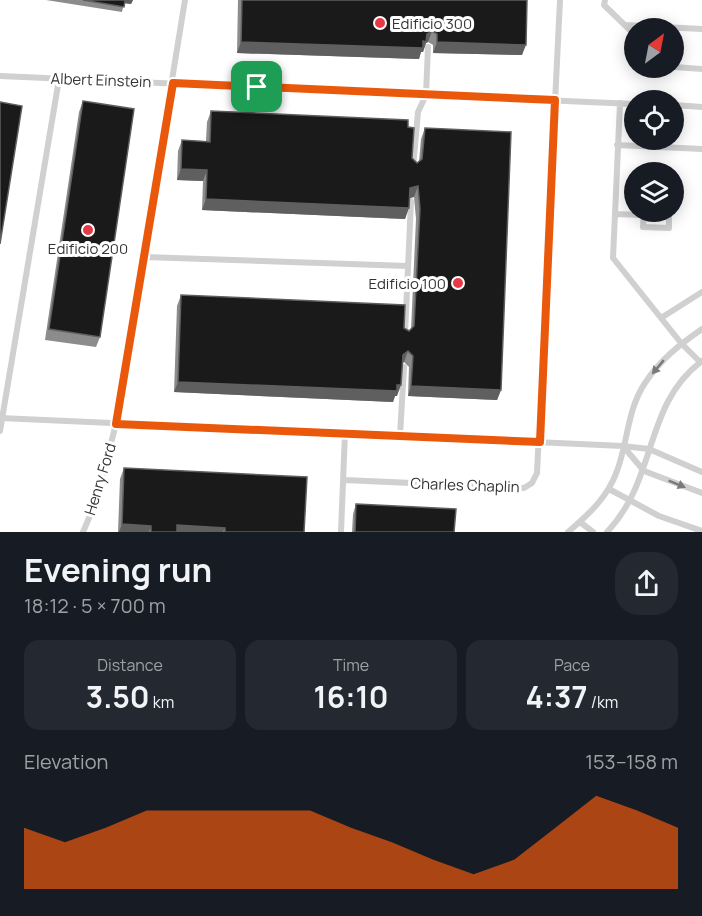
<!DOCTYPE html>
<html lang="en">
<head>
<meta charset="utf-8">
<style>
  body { margin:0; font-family:Manrope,sans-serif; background:#242831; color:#f1f3f6; height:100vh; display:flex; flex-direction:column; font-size:22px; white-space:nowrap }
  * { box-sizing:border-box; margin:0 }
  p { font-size:20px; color:#9ea1a6 }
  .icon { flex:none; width:33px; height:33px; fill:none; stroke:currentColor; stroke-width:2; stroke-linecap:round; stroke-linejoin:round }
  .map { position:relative; height:532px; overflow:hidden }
  .panel { display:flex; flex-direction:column; background:#171b24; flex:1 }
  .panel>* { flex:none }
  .needle { width:39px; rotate:32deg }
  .fabs { position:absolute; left:624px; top:18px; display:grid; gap:12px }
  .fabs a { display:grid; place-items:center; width:60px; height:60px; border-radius:50%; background:#171b24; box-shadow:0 3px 15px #0003; font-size:30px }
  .pin { position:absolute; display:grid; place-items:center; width:51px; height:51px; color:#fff; margin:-26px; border-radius:12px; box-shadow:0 3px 9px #0006 }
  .round { display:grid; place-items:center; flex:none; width:63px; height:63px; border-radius:24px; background:#242831 }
  .headline { display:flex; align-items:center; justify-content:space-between; height:102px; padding:0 24px }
  h1 { font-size:33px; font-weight:700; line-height:45px }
  .metrics { display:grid; grid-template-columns:repeat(3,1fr); gap:9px; height:102px; padding:6px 24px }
  .metrics div { display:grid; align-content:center; border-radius:15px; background:#242831; text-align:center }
  .metrics b { font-size:30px; font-weight:700 }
  .metrics small { font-size:16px; font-weight:400 }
  .metrics p { font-size:16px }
  .chart { height:168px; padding:12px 24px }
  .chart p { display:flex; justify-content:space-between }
  .chart svg { width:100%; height:108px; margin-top:6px; fill:#ea580c; opacity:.7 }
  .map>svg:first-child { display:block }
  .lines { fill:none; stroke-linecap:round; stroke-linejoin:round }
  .lane { stroke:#d0d0d0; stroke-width:6 }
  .wall { fill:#8c8c8c }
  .shaded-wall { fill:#5f5f5f }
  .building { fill:#1a1a1a; stroke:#5f5f5f; stroke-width:1.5 }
  .oneway { fill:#7a7a7a }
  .route-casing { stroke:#fff; stroke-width:12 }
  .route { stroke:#ea580c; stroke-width:8 }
  .poi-dot { fill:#e63946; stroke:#fff; stroke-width:2 }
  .labels { text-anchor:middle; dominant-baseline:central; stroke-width:6; stroke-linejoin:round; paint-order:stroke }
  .poi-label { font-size:15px; fill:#333; stroke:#fff; text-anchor:start }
  .street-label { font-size:15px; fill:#333; stroke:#fff }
</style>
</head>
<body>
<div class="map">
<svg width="702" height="532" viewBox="0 0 702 532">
  <rect width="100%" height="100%" fill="#fff"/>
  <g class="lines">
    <path class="lane" d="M605,0l-1,5 30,29
      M625,25l77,4
      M674,67l28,2
      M0,76l634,28
      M620,103l-7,155 68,85 19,19
      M674,105l28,2
      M617,145l85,4
      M413,168l5,-56 8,-17 2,-48
      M644,212l-1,15 26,1v-16
      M615,214l29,1
      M144,257l264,9
      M661,318l41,-26
      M405,335l6,-134
      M0,418l623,28 26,3 53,23
      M0,431l59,-352
      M400,435l4,-68
      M623,446l21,25 58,22
      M344,480l180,8 8,-5 5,-10 23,-473
      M609,489l50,27 43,15
      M580,522l13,10
      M83,532l12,-28 21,-80 69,-424
      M341,532l4,-99
      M568,532c20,-17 40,-35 49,-61 11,-29 10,-61 28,-88 15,-23 35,-39 57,-54
      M607,532c51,-53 36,-127 95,-171"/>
  </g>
  <path class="wall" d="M46,0h87l-2,4 -7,-1 -2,9z
    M238,0h289l-5,55 -89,-2v-8l-5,-3 -2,1 -3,9h-2l-2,7 -182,-6z
    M83,101l17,236 -4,10 -51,-7 34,-228z
    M211,111l197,16 4,31 5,5 2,-1 2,-23 4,-11 76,262 -4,10 -89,-4 1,-29 -5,-5 -2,1 -5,33h-2l-2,6 -219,-10 3,-86 4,-11 223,33 5,3 2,-1 5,-111 -2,-22 -4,1 -5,21 -203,-9 1,-29 -26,-1 1,-29 4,-11 24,1 1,-19z
    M124,468l180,64h-186l2,-53z
    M356,504l98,28h-102l1,-18z"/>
  <path class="shaded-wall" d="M124,0h9l-2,4 -8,-1z
    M432,31l-4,11 -2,1 -3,9h-2l-2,7 -182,-6 4,-11 182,-1 4,-7z
    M437,42l89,3 -4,10 -89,-2z
    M181,169l26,1 -4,11 -26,-1z
    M418,186l-4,11 -8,2 4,-11z
    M206,199l203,9 -4,11 -203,-9z
    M408,351l-4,11 -5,4 4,-11z
    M178,382l219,3h4l-4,11h-2l-2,6 -219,-10z
    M411,386l90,4 -4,10 -89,-4z
    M122,524l29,2 -2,6h-30z
    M177,525l48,3 -2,4h-49z"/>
  <path class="building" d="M83,0h42l-1,7z
    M242,0h285l-1,45 -89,-3v-8l-5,-3 -5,3 -1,8 -3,-1v7l-182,-6z
    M83,101l51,8 -34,228 -51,-8z
    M0,102l22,4 -22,138z
    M211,111l197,9v7l6,1 -2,30 5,5 5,-4 3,-31 86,4 -10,258 -90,-4 2,-30 -5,-5 -5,4 -2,30h-4v6l-219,-9 3,-87 224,10 -1,23 5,3 5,-5 6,-117 -2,-23 -8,2 -1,20 -203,-9 1,-29 -26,-1 1,-29 28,2z
    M124,468l183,9 -3,55h-79v-4l-48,-3v7h-26v-6l-29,-2z
    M356,504l100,5 -2,23h-99z"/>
  <defs><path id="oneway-solid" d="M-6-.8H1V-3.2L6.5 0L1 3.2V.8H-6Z" transform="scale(1.5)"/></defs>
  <g class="oneway">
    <use href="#oneway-solid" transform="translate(658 367) rotate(130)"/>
    <use href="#oneway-solid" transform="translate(677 484) rotate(22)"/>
  </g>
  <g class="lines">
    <defs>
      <path id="route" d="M173,83l382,17 -15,342 -424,-18z"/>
    </defs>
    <use href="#route" class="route-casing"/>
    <use href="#route" class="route"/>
  </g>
  <g class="poi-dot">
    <circle cx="380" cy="23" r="6"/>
    <circle cx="88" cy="230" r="6"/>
    <circle cx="458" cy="283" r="6"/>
  </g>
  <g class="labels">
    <g class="poi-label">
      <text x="392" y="23">Edificio 300</text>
      <text x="88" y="248" text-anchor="middle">Edificio 200</text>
      <text x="446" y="283" text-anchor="end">Edificio 100</text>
    </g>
    <g class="street-label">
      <text transform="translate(101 80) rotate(2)">Albert Einstein</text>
      <text transform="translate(100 479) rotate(-73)">Henry Ford</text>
      <text transform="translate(465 485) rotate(2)">Charles Chaplin</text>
    </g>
  </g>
</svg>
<div class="fabs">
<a><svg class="needle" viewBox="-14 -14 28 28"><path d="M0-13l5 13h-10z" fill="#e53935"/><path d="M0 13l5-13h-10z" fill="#9ea1a6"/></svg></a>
<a><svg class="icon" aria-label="locate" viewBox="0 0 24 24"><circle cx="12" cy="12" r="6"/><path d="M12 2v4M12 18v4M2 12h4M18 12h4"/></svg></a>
<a><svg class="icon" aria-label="layers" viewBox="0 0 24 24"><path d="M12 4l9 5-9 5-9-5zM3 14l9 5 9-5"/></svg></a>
</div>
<div class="pin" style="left:257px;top:87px;background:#1e9e55"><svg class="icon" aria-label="arrive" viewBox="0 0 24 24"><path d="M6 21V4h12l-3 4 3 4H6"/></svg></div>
</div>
<section class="panel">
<div class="headline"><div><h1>Evening run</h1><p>18:12 · 5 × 700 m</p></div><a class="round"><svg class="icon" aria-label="share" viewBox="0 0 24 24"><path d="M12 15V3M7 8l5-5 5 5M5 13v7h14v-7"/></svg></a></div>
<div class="metrics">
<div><p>Distance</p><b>3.50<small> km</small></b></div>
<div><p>Time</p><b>16:10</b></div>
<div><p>Pace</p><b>4:37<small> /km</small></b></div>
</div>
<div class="chart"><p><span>Elevation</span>153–158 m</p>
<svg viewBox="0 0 160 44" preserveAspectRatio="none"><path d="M0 44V19L10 25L20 19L30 12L40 12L50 12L60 12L70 12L80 19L90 25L100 32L110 38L120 32L130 19L140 6L150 12L160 19V44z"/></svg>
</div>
</section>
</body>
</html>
